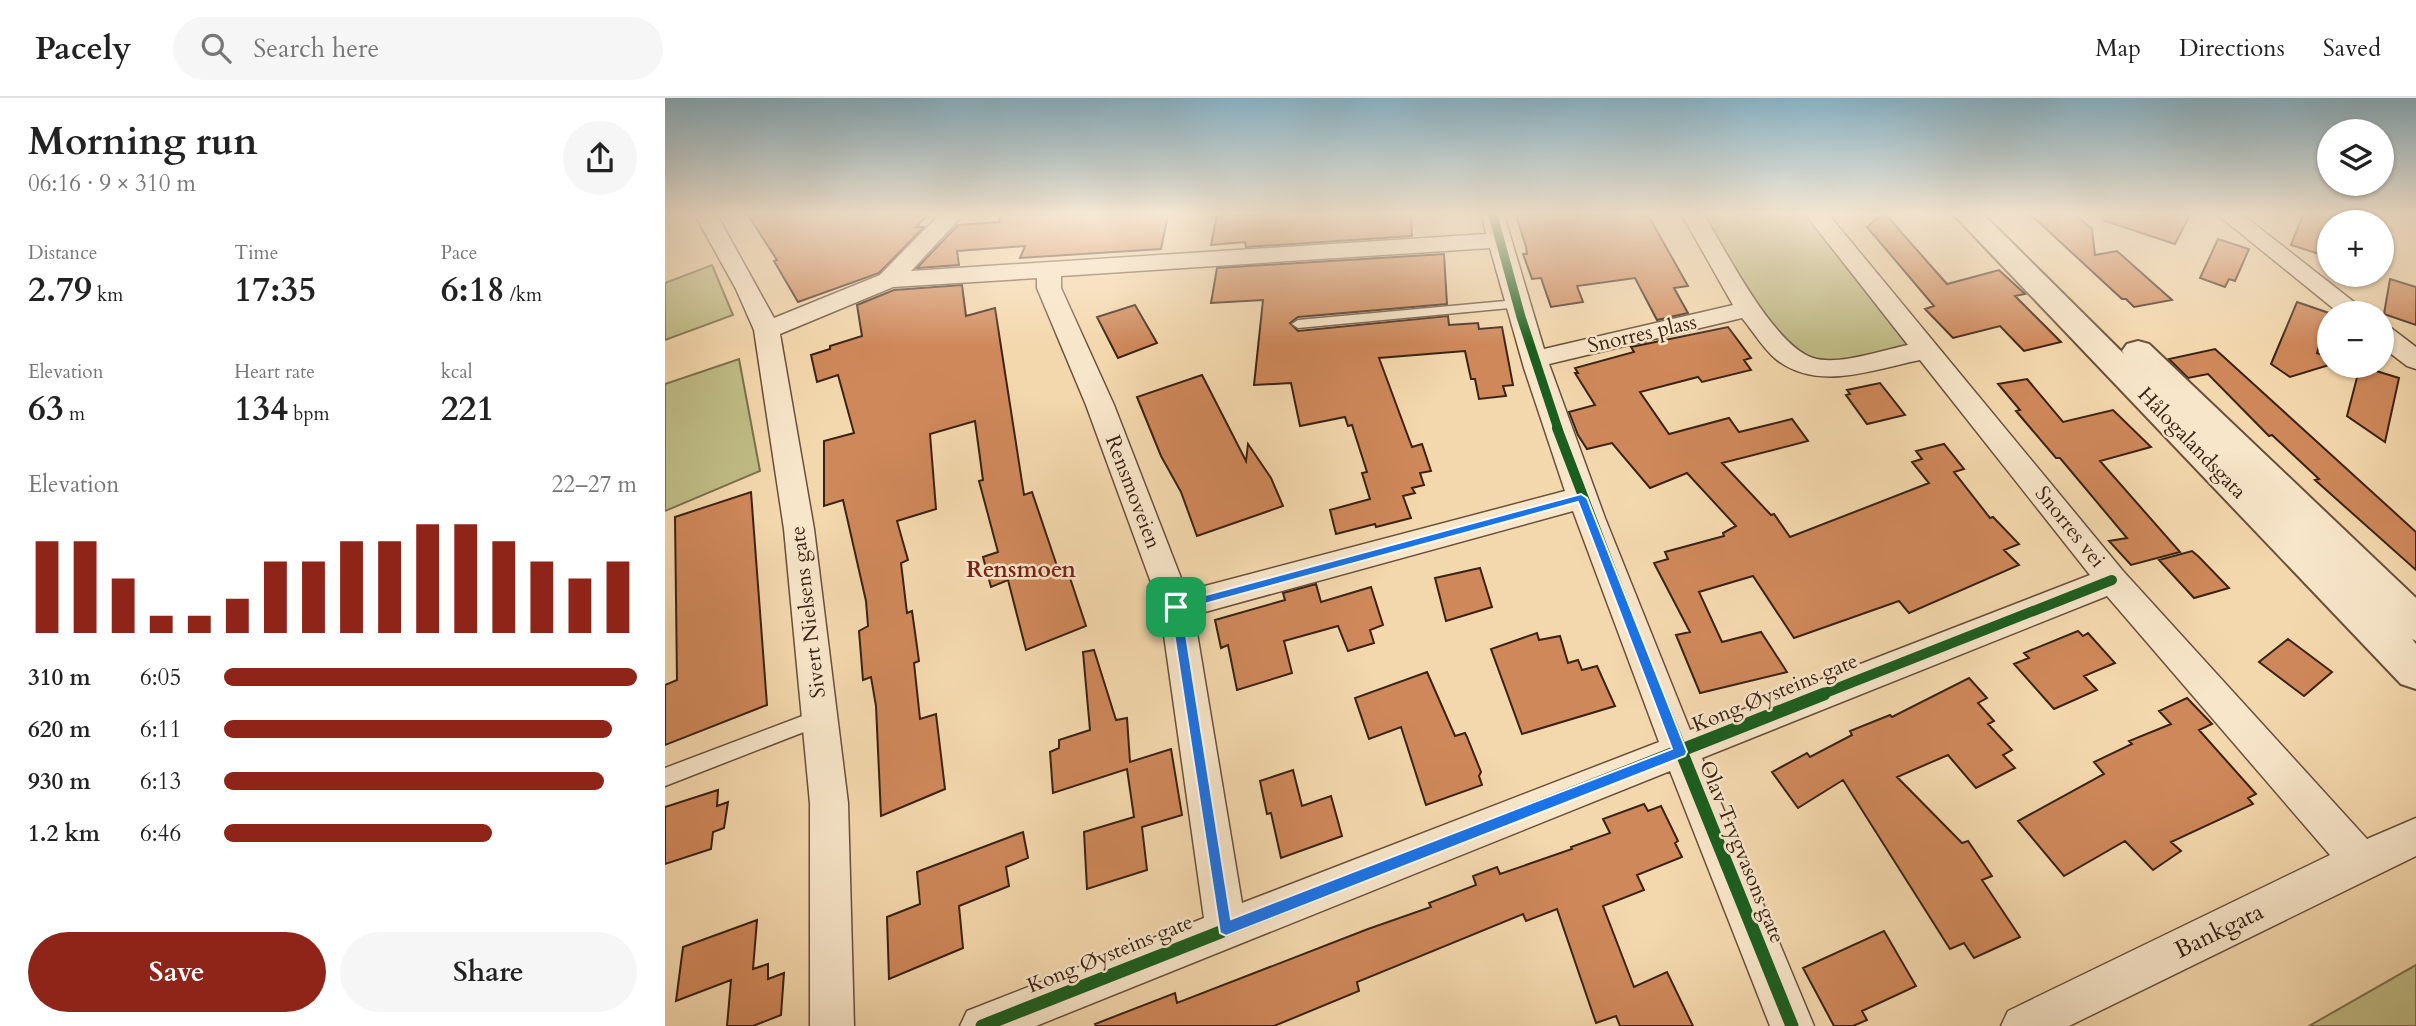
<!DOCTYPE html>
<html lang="en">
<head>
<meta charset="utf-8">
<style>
  body { margin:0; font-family:Cardo,serif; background:#f6f6f6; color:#222; height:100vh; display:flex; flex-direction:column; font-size:26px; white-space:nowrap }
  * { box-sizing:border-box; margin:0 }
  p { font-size:23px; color:#767676 }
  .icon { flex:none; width:38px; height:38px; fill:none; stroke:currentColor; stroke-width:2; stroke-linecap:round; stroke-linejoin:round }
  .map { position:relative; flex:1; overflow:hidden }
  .panel { display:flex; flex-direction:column; background:#fff; width:665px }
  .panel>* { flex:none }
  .controls { position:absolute; left:1652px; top:21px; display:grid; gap:14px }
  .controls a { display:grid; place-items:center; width:77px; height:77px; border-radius:50%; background:#fff; box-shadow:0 2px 5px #0004; font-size:35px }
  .pin { position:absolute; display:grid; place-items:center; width:60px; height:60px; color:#fff; margin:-30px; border-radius:14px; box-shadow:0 4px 10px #0006 }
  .round { display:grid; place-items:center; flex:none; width:74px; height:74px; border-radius:37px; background:#f6f6f6 }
  .overview { display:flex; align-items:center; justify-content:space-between; height:119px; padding:0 28px }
  h1 { font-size:38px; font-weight:700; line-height:52px }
  .stats { display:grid; grid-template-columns:repeat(3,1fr); gap:10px; height:119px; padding:7px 28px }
  .stats div { display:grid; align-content:center }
  .stats b { font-size:35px; font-weight:700 }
  .stats small { font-size:19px; font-weight:400 }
  .stats p { font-size:19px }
  .chart { height:196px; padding:14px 28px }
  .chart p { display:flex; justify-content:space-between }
  .chart svg { width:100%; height:126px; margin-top:7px; stroke:#8f2418; stroke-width:6 }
  .cta { display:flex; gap:14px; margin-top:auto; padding:14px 28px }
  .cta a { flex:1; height:80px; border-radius:42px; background:#8f2418; color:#fff; font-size:28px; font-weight:700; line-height:80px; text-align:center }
  .cta a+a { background:#f6f6f6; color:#222 }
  ul { padding:0 28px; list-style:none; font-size:23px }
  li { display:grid; grid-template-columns:112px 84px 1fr; align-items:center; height:52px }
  li i { height:18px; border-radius:9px; background:#8f2418 }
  header { display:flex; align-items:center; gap:42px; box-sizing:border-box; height:98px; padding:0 35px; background:#fff; border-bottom:2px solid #e0e0e0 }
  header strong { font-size:33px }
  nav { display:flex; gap:38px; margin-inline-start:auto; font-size:24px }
  .search { width:490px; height:63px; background:#f6f6f6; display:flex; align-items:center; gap:18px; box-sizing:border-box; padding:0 24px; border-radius:38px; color:#767676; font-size:26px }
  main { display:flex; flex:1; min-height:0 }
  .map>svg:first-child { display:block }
  .green { fill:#c0bd86; stroke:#7d704e; stroke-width:2 }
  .building { fill:#cf885a; stroke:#3a2215; stroke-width:2 }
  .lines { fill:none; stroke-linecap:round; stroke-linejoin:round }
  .service-casing { stroke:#68503b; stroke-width:3 }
  .minor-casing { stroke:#68503b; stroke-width:3 }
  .tertiary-casing { stroke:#68503b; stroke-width:4 }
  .service { fill:#f8e6ca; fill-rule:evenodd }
  .minor { fill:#f8e6ca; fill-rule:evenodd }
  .tertiary { fill:#f8e6ca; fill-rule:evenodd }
  .cycleway-far2-casing { stroke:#f8e6ca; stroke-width:12 }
  .cycleway-far1-casing { stroke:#f8e6ca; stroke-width:15 }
  .cycleway-casing { stroke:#f8e6ca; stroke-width:18 }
  .cycleway-far2 { stroke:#1b5e20; stroke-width:9 }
  .cycleway-far1 { stroke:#1b5e20; stroke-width:10 }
  .cycleway { stroke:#1b5e20; stroke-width:13 }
  .route { fill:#1a73e8; stroke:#fff; stroke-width:2; fill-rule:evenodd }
  .labels { text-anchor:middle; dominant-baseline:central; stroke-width:5; stroke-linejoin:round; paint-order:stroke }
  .street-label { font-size:21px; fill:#3a2215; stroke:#f8e6ca }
  .neighbourhood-label { font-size:23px; font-weight:bold; fill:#7a1f14; stroke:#f8e6ca }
  .near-street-label { font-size:24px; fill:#3a2215; stroke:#f8e6ca }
</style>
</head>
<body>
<header>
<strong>Pacely</strong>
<div class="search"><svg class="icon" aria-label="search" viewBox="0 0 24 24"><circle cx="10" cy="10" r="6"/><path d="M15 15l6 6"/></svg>Search here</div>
<nav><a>Map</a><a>Directions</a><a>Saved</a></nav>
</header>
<main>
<section class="panel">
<div class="overview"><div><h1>Morning run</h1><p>06:16 · 9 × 310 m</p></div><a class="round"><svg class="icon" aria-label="share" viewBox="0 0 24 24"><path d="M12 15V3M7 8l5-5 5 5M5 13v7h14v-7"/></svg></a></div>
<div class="stats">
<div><p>Distance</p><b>2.79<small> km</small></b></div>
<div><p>Time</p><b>17:35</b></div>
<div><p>Pace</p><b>6:18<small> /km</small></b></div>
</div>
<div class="stats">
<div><p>Elevation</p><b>63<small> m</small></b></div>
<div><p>Heart rate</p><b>134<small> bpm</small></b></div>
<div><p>kcal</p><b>221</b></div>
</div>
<div class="chart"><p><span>Elevation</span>22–27 m</p>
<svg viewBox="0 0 160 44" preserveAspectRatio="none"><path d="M5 44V12M15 44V12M25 44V25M35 44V38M45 44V38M55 44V32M65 44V19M75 44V19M85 44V12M95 44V12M105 44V6M115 44V6M125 44V12M135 44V19M145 44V25M155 44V19"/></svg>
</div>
<ul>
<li><b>310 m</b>6:05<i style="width:100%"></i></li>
<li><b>620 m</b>6:11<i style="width:94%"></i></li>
<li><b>930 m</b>6:13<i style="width:92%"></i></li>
<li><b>1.2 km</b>6:46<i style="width:65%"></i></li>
</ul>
<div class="cta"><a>Save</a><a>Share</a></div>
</section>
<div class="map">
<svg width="1751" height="928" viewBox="0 0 1751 928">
  <rect width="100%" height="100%" fill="#f4d8ad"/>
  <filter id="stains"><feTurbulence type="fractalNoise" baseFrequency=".00286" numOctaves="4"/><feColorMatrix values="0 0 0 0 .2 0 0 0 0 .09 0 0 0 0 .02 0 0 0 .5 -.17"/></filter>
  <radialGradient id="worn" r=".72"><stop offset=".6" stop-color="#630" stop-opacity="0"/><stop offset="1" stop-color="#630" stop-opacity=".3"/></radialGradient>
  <path class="green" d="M1028,117h124l109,135 -92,19 -49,-16z
    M47,167l21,50 -68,25v-57z
    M74,261l21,112 -95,40v-127z
    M1751,867v61h-107z"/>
  <path class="building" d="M83,117h180l-12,12h8l-45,46 -81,29 -24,-41 3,-1z
    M336,117h167l-7,34 -141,9 5,-12 -68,5 2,14 -42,3 41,-43 41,-3z
    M552,117h194l1,21 -166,11 -1,-5 -34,3z
    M851,117h132l40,71 -14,2 14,25 -31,7 -22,-42 -58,8 6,16 -32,5 -10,-29 -9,1 -9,-25h4l-1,-7z
    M1216,117h5l61,69 52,-14 26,24 -10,2 46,46 -37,9 -24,-25 -47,12 -28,-29 9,-3 -67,-79z
    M1366,117h45l16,14 3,26 22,-4 55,49 -38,7 -8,-8h-4z
    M1438,117h87l-15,29 -73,-24z
    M1638,117h33l-2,7h-5v15l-7,18 -31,-10z
    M1553,141l31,10 -14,32 -6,-2 -4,8 -25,-9z
    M779,156l3,50 -149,13 -8,6 8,8 150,-15 1,9 29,-2 1,6 23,-2 11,58 -10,1 3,10 -27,3 -4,-20h-4l-6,-28 -86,7 33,89 10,-3 9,27 -11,2 4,12 -12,3 3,5 -12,3 8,22 -35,9 -1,-3 -39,10 -6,-24 40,-11 -8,-26 5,-1 -15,-47 -4,1 -3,-9 -45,9 -9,-43 -37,2 9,-85 -52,3 6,-35z
    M1725,181l26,8v38l-32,-11z
    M297,187l4,31 29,-8 29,187 8,-3 26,77 8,-3 20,60 -60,24 -18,-70 -17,7 -8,-30 15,-5 -19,-71 4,-1 -8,-59 -45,13 6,75 -39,12 11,39 -7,3 6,50 5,-2 7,50 -5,2 6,56 16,-5 9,75 -64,27 -5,-110 -5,-29 -8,3 -4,-49 9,-5 -2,-25 -23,-101 -19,6v-65l30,-8 -16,-58 -21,7 -6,-27 19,-6v-3l32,-10 -5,-31 37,-15z
    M1632,204l32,11 -12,40 12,4v8l-39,12 -19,-13z
    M470,207l22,38 -39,15 -21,-41z
    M1063,229l23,31 -7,2 7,10 -49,12 -4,-5 -58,15 29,42 60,-16 10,14 53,-13 16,22 -86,22 49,52 3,-1 16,23 139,-54 -17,-21 10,-3 -6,-8 28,-7 20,25 -10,3 36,46 3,-1 26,27 -15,6 15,15 -110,48 -10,-12 -105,37 -41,-62 -54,16 23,50 39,-10 26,40 -87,21 -24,-58 14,-3 -36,-69 14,-4 -3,-7 59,-16 -1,-3 13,-7 -49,-53 -37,15 -38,-45 -25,6 -9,-14 -9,-23 26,-7 -20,-32h3l-3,-5 59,-16 -3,-5z
    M1550,251l201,183v38l-101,-90 4,-1 -47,-44 -3,1 -61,-62 -20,4 -19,-19z
    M1695,268l39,12 -14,64 -38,-26z
    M537,277l44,86 2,-17 23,34 12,28 -86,30 -16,-44 -20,-36 -24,-59z
    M1362,281l36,43 50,-12 38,37 -51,14 80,91 -49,13 -22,-24 18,-3 -67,-80h-4l-40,-47 4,-1 -22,-26z
    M1215,285l25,32 -38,9 -21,-29 4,-1 -3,-4z
    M86,394l16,213 -102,40v-60l12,-5 -2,-163z
    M1527,453l7,6 30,31 -35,10 -35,-38z
    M815,470l12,39 -46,14 -11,-43z
    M651,486l5,18 50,-15 12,38 -13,5 4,13 -26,8 -10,-25 -54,15 8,32 -55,17 -9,-45 -7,3 -6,-28 70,-20 -2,-7z
    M1413,533l5,5 5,-3 27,30 -31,13 13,14 -43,19 -40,-45 15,-6 -5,-5z
    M872,535l2,7 21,-4 8,27 10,-3 4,10 15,-4 18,40 -93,28 -31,-85z
    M1623,541l44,33 -28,24 -45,-34z
    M429,552l22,70 11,-2 3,44 41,-13 11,66 -40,12 5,43 -60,19 -3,-57 50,-15 -7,-48 -74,24 -3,-41 9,-4v-8l31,-10 -7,-78z
    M762,574l28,64 10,-3 2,4 14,35 -2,4 3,9 -56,20 -25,-78 -32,12 -14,-41z
    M1304,580l18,20 -9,5 16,18 -6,3 24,26 -9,5 12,13 -39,20 -28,-33 -51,22 65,66 6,-2 24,35 -10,4 38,57 -46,21 -10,-15 -14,6 -107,-169 -45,28 -26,-36 35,-19 3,4 42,-22 -2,-4 40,-16 2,2z
    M1522,600l25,26 -13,6 57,64 -8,4 5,6 -82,38 10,9 -28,19 -28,-29 -61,35 -46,-55 86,-47 -10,-12 38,-18 -3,-3 42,-17 -12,-13z
    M628,672l9,36 29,-10 11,40 -61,22 -10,-45 -4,1 -7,-33z
    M53,692l-1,16 11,-4 -4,26 -11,4 -2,17 -46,15v-57z
    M979,706l4,7 13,-5 17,35 -3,2 7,14 -45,18 7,15 -41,16 31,81 33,-15 26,54h-73l-4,-10 -20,7 -39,-114 -31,12 -3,-7 -166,68 2,9 -85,35h-178l-1,-2 80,-31 2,10 191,-74 63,-22 -2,-4 47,-18 -3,-9 24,-9 3,7 72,-25 -1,-2 39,-14 -7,-14z
    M358,734l5,26 -22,9 3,19 -50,20 4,42 -74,31 -2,-62 33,-13 -3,-32z
    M92,822l-4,49 15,-5v15l16,-6 -3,42 -28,11h-26l4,-46 -55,21 7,-54z
    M1219,833l32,55 -54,25 5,9 -14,6h-19l-31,-58z"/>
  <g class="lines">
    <defs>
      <path id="service" d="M851,202l4,1v6l-222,21 -6,-4 6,-4z
        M156,611l6,2 3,6 -3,6 -162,63v-18z"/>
      <path id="minor" d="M30,117h22l57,103 106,-43 59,-60h24l-52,56 575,-37 -4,-19h22l40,134 189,-44 -51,-90h22c22,36 69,130 109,143 25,8 70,-8 95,-13l-102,-130h23l294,356 244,268 49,-21v38l-347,170h-68l7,-15 322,-156 -223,-259 -405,162 112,268h-44l-100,-255 -634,255h-76l7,-15 237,-93 -44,-311 -74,-202 -49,-117v-10l-144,9 -113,47 34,195 34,274 6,223h-44v-223l-26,-274 -30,-199 -18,-41zM825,150l34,120 41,123 -379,100 -72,-186 -53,-117v-12zM1077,220c11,13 22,32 35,42 42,32 97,9 143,0l170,215 -400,155 -85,-212 -56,-154zM908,413l86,231 -417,161 -48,-288z
        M1553,117h25l125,98h-29z
        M1717,228l9,2 25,19v22l-9,-3 -25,-19z"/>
      <path id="tertiary" d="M1289,117h30l140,139 -2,-3 5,-7 11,-3 11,3 267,254v43l-4,-2 4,5v45l-15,-5z"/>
    </defs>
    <use href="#service" class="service-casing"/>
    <use href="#minor" class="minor-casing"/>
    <use href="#tertiary" class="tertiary-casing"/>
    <use href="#service" class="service"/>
    <use href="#minor" class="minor"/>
    <use href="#tertiary" class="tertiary"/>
    <defs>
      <path id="cycleway-far2" d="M828,117l28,102 37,112"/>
      <path id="cycleway-far1" d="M892,330l102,267
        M1155,597l292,-115"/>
      <path id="cycleway" d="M993,596l134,332
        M317,928l842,-332"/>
    </defs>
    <use href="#cycleway-far2" class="cycleway-far2-casing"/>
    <use href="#cycleway-far1" class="cycleway-far1-casing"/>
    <use href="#cycleway" class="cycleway-casing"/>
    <use href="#cycleway-far2" class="cycleway-far2"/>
    <use href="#cycleway-far1" class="cycleway-far1"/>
    <use href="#cycleway" class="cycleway"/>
  </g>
  <linearGradient id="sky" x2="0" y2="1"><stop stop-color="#89b7cd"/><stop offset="0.47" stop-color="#faedda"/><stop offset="1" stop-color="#faedda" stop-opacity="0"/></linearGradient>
  <rect width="1751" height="247" fill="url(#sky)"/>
  <path class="route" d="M916,396l6,4 100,254 -2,4 -459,180 -6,-3 -50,-326 2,-3zM913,404l94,247 -441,170 -49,-309z"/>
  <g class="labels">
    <g class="street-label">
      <text transform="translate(977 236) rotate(-13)">Snorres plass</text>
      <text transform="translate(1527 345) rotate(46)">Hålogalandsgata</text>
      <text transform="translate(468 394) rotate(69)">Rensmoveien</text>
      <text transform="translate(1405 429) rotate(51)">Snorres vei</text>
      <text transform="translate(143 514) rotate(-97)">Sivert Nielsens gate</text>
      <text transform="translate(1110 595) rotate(-22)">Kong Øysteins gate</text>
      <text transform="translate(1077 754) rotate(68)">Olav Trygvasons gate</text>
      <text transform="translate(445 856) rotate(-22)">Kong Øysteins gate</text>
    </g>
    <g class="neighbourhood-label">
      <text x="356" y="471">Rensmoen</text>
    </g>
    <g class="near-street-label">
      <text transform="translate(1554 833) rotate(-26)">Bankgata</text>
    </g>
  </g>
  <rect width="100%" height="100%" filter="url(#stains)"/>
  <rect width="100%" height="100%" fill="url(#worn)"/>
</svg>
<div class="controls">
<a><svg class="icon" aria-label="layers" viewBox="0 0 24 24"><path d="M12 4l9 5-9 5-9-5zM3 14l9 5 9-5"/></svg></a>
<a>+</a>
<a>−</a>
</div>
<div class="pin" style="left:511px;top:509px;background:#1e9e55"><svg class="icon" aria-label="arrive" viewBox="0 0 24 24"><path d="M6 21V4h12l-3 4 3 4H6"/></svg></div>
</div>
</main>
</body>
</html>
